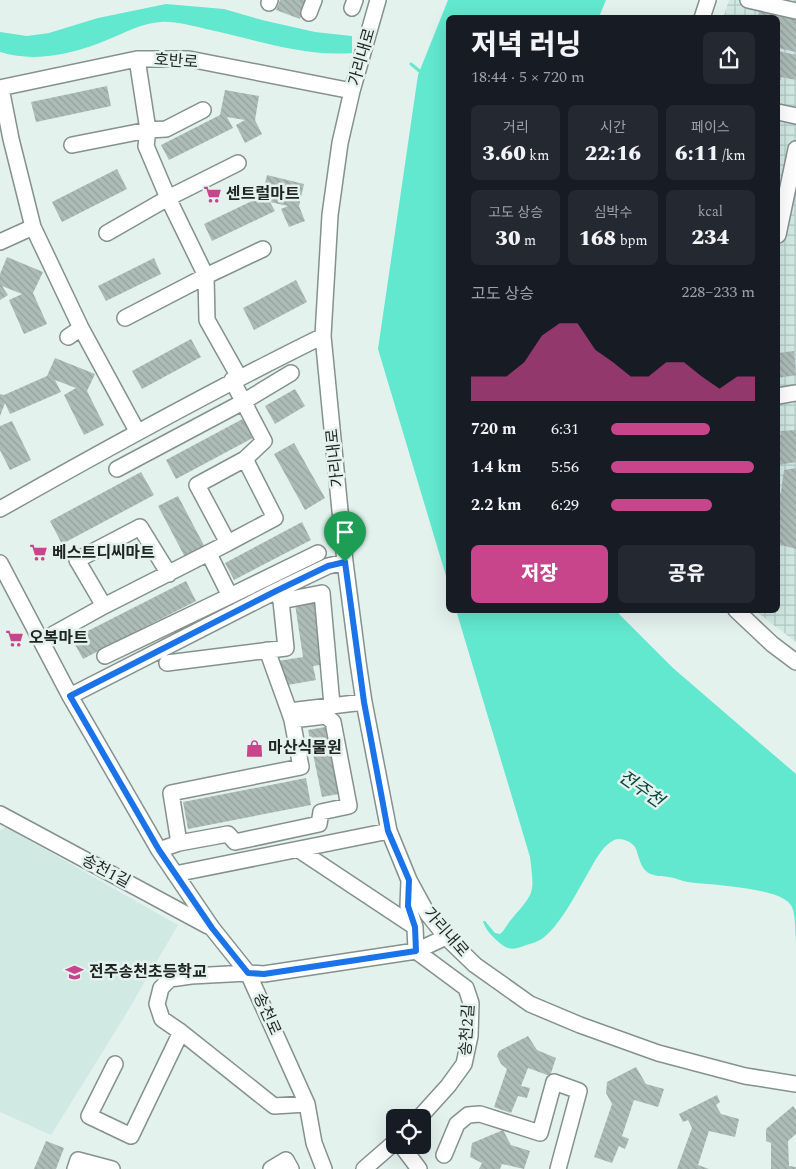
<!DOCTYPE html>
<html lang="ko">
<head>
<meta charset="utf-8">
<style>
  body { margin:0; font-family:Spectral,"Noto Sans KR",serif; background:#242831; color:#f1f3f6; height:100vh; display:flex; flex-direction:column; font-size:19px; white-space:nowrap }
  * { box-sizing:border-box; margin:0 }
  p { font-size:16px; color:#9ea1a6 }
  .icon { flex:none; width:28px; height:28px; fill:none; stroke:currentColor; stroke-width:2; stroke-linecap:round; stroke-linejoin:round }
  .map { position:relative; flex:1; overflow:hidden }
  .side { position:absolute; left:446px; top:15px; width:334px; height:598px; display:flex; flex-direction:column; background:#171b24; border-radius:8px; box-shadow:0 5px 20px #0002 }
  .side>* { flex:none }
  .buttons { position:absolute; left:386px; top:1109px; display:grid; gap:10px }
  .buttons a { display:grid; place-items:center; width:45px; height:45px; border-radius:8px; background:#171b24; box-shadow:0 5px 20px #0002; font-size:25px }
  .pin { position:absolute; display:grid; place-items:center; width:42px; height:42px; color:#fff; margin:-51px -21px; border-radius:50% 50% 50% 0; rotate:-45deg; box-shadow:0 0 5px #0007 }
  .pin .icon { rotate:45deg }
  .round { display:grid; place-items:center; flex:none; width:52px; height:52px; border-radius:8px; background:#242831 }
  .summary { display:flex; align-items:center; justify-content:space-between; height:85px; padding:0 25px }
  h1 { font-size:28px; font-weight:800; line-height:38px }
  .metrics { display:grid; grid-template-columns:repeat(3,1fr); gap:8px; height:85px; padding:5px 25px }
  .metrics div { display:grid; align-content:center; border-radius:8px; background:#242831; text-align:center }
  .metrics b { font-size:21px; font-weight:800 }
  .metrics small { font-size:14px; font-weight:400 }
  .metrics p { font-size:14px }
  .chart { height:140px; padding:10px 25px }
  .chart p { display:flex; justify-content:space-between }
  .chart svg { width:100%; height:90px; margin-top:5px; fill:#c8458c; opacity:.7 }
  .cta { display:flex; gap:10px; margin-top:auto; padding:10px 25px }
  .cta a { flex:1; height:58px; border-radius:8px; background:#c8458c; color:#fff; font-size:20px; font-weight:800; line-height:58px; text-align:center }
  .cta a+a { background:#242831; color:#f1f3f6 }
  ul { padding:0 25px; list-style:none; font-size:16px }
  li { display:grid; grid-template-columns:80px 60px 1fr; align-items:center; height:38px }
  li i { height:12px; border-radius:6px; background:#c8458c }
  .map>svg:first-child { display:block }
  .built { fill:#d1e9e3 }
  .industrial { fill:url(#industrial-grid) }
  .water { fill:#61e8ce }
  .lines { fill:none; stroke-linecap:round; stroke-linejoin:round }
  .stream { stroke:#61e8ce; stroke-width:3 }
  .building { fill:url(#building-back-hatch) }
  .minor-casing { stroke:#84918e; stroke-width:18 }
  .minor { stroke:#fff; stroke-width:15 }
  .route-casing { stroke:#fff; stroke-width:10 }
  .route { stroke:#1a73e8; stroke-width:6 }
  .labels { text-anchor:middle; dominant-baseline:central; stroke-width:5; stroke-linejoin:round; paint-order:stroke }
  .street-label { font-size:16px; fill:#1f2423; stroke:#e4f2ee }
  .poi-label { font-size:16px; font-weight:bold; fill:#1f2423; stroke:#e4f2ee; text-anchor:start }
  .water-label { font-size:18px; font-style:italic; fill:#08463c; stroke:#e4f2ee }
</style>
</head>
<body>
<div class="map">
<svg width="796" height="1169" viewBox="0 0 796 1169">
  <defs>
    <pattern id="industrial-grid" width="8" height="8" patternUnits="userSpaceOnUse" patternTransform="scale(1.25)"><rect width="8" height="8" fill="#d1e9e3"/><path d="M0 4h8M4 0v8" fill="none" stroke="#b3c8c2"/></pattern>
    <pattern id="building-back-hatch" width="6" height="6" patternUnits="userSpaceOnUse" patternTransform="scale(1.25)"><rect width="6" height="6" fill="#aebcb8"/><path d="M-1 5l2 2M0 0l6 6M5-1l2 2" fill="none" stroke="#95a19e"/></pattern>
  </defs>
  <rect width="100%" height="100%" fill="#e4f2ee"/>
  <path class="built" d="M6,827l172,98 -55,94 -72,116 -51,-23v-282z"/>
  <path class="industrial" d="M729,0h67v642l-42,-32h24v-592h-55z"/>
  <path class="water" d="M448,0h158l-7,17 -150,1v568l-71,-237 40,-274z
    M166,4l58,5 38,11 53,12 37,4v17c-49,4 -98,-14 -146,-24 -14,-3 -31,-8 -45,-7 -19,1 -37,11 -54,18 -34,14 -71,23 -107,12v-20l27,4 22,-3 49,-15z
    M456,610h161l3,5 53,53 123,106v167c-1,-9 0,-31 -6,-37 -13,-17 -81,-19 -102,-22 -7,-1 -12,-4 -19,-5 -5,-1 -10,0 -15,-2 -13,-3 -14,-15 -18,-26 -3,-7 -15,-12 -22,-9 -10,5 -17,17 -22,26 -12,20 -32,62 -52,74 -4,2 -9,4 -14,5 -9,4 -17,6 -25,-1 -7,-6 -16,-14 -18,-23h2l10,12 5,1c4,-3 6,-8 10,-13 24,-29 25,-25 20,-64z"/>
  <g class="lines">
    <path class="stream" d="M411,64l11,9"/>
  </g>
  <path class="building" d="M280,0h27l-7,19 -24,-9z
    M759,10l37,8v34l-18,-4v-30h-20z
    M778,51l18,4v25l-15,-3v3l-3,-1z
    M107,86l4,20 -75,16 -5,-20z
    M225,90l34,6 -4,24 7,14 -17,9 -9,-18 9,-5 -18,-3 6,11 -64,32 -8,-15 59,-30z
    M117,169l10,20 -65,33 -10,-20z
    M267,175l37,9 -5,22 6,15 -16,6 -8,-18 7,-3 -18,-4 5,9 -63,30 -8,-17 58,-28z
    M7,257l36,15 -10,21 14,31 -23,10 -15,-34 13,-6 -20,-8 6,9 -8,5v-26z
    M154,258l7,16 -55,27 -8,-15z
    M296,280l11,22 -53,28 -11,-22z
    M191,339l10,18 -59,32 -10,-18z
    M794,351l2,24 -18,3v-25z
    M55,358l40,16 -8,17 17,34 -20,10 -20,-40 12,-7 -21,-8 6,12 -51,22 -5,-11 -5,13v-22l4,1 43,-19z
    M295,389l10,17 -30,18 -10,-18z
    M250,415l10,19 -84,45 -10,-19z
    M12,421l19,39 -21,10 -10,-20v-24z
    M796,430v32l-18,3v-30h3l-1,-4z
    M294,443l31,55 -20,12 -31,-56z
    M796,468v81l-18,-5v-52l3,1 3,-23z
    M141,472l13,23 -92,49 -12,-23z
    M178,496l29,55 -20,10 -29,-55z
    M302,522l9,18 -77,40 -9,-17z
    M186,581l10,20 -113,58 -11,-20z
    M314,601l13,63 -14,2 3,14 -34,6 -4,-25 25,-4 -8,-53z
    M331,726l13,67 -22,4 -14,-67z
    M306,778l5,27 -123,24 -5,-27z
    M528,1036l9,14 19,8 -6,18 -22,-8 -7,18 9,2 -3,10 -9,-2 -7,17 -17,-6 13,-38 -6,-5 -4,-8 2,-5z
    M636,1067l10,17 18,5 -6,18 -24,-7 -12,36 7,3 -4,10 -6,-3 -7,17 -18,-6 18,-53 -6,-11 1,-11z
    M717,1095l3,7 -4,3 5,9 18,5 -4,18 -26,-6 -11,34 11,4h-32l15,-41 -4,-8 -5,2 -4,-8z
    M793,1106l3,4v24l-8,7 1,25 7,1v2h-25v-26l-5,-2v-12z
    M503,1130l8,15 19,6 -6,18 -22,-5 -2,5h-21l3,-6 -12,-6 2,-14z
    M46,1141l18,7 -8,21h-22z"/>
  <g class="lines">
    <defs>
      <path id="minor" d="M378,0l-26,91 -12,52 -10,72 -7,121 22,226 13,100 6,40 25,129 20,49 18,33 19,24 29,28 55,39 50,21 78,28 87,23 51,8
        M748,0l48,11
        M269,3l1,-3
        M352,8l3,-8
        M309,13l5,-13
        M702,18l6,-18
        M137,59l11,71 -2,16 22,52 38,78 1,44 32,57
        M0,88l137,-29h52l163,32
        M1,88l10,51 22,88 48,101 56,103
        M778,112l18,4
        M72,145l76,-15 18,-1 37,-19
        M107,233l61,-35 70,-35
        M778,235l18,-86
        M0,242l33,-15
        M125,318l81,-42 57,-27
        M68,337l13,-9
        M778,396l18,-3
        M117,469l126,-67 48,-29
        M0,509c106,-60 213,-119 323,-173
        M228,543l47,-25 -30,-59
        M209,554l21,42 88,-43
        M0,563l70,133 89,154 53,78 36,45 59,131 7,39 10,26
        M281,601l41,-8 10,112
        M104,606l-27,-46 63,-33 29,47
        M736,610l36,34 24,18
        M41,641l63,-35 124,-63 -31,-58 48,-26 19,-18 -32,-61
        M267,650l22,61
        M105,656l125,-60
        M167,663l119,-15 -5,-47 -5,-10
        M70,696l206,-105 52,-25 17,-4
        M0,814l208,112
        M179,843l-8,-50 130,-26 -9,-47 -3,-9 75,-9
        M159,850l20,-7 49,-9 7,8 84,-18 2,-12 28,-6 -16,-84 -7,-6 -34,4
        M299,850l116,77
        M175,874l214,-43
        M409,881l-1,25 7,21 1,24 50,37 5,15 -1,33 -6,28 -16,22 -29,32
        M115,1064l-26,52 42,20 50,-104
        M307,1104l-33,2 -93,-74 -19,-13 -5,-15 4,-16 9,-9 21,-3 57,-3 16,1 152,-23 30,-14
        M401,1145l18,24
        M444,1155l13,-31 11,-9 12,-1 60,19 14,-51 25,9 -21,78
        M75,1169l3,-9 34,9
        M271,1169l15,-9 5,9
        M364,1169l31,-27"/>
    </defs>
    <use href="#minor" class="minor-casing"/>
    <use href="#minor" class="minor"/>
  </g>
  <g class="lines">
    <defs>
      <path id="route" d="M345,562l19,140 24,129 21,49 -1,26 7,21 1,24 -152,23 -16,-1 -36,-45 -53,-78 -89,-154 206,-105 52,-25z"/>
    </defs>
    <use href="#route" class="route-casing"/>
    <use href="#route" class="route"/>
  </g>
  <defs>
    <symbol id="supermarket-bare" viewBox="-9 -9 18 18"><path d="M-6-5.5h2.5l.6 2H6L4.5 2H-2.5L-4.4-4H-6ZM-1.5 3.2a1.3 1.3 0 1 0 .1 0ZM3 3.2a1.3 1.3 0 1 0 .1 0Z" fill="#c8458c" stroke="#e4f2ee" stroke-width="2.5" paint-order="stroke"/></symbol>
    <symbol id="shop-bare" viewBox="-9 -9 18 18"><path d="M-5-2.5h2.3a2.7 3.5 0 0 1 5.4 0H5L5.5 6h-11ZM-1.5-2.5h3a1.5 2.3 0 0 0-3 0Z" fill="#c8458c" stroke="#e4f2ee" stroke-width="2.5" paint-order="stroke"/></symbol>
    <symbol id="school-bare" viewBox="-9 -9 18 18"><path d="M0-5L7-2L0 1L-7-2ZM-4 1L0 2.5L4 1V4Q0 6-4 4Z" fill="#c8458c" stroke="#e4f2ee" stroke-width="2.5" paint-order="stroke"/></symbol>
  </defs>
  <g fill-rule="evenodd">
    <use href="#supermarket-bare" x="200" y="182" width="25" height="25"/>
    <use href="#supermarket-bare" x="26" y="540" width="25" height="25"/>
    <use href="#supermarket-bare" x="2" y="626" width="25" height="25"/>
    <use href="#shop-bare" x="242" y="736" width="25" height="25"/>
    <use href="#school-bare" x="62" y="960" width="25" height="25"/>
  </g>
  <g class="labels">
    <g class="street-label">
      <text transform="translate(362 57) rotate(-74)">가리내로</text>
      <text transform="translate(176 61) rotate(4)">호반로</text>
      <text transform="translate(335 458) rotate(-96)">가리내로</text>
      <text transform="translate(106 871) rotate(28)">송천1길</text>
      <text transform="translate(446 932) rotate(49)">가리내로</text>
      <text transform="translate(267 1014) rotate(66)">송천로</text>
      <text transform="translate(467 1030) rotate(-86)">송천2길</text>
    </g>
    <g class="poi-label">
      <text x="226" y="194">센트럴마트</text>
      <text x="52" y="553">베스트디씨마트</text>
      <text x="29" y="638">오복마트</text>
      <text x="268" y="748">마산식물원</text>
      <text x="89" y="972">전주송천초등학교</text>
    </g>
    <g class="water-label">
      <text transform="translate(641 789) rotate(35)">전주천</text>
    </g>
  </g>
</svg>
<div class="buttons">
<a><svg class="icon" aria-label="locate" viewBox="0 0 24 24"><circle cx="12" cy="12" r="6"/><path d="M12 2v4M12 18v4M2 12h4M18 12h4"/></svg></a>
</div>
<div class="pin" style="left:345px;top:562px;background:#1e9e55"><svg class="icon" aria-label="arrive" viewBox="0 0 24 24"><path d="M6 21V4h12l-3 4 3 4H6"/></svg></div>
<section class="side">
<div class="summary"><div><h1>저녁 러닝</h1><p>18:44 · 5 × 720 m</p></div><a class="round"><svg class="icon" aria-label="share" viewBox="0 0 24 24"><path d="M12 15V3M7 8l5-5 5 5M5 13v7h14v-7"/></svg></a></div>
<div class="metrics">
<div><p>거리</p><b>3.60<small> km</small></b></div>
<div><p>시간</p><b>22:16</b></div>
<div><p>페이스</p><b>6:11<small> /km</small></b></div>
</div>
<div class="metrics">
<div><p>고도 상승</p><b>30<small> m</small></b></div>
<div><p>심박수</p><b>168<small> bpm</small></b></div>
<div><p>kcal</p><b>234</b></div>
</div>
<div class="chart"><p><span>고도 상승</span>228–233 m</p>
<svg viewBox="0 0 160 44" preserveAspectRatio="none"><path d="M0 44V32L10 32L20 32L30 25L40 12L50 6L60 6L70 19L80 25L90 32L100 32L110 25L120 25L130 32L140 38L150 32L160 32V44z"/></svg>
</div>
<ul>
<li><b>720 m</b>6:31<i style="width:69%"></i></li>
<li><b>1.4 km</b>5:56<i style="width:99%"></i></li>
<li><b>2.2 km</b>6:29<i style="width:70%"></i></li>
</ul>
<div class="cta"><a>저장</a><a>공유</a></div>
</section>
</div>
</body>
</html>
